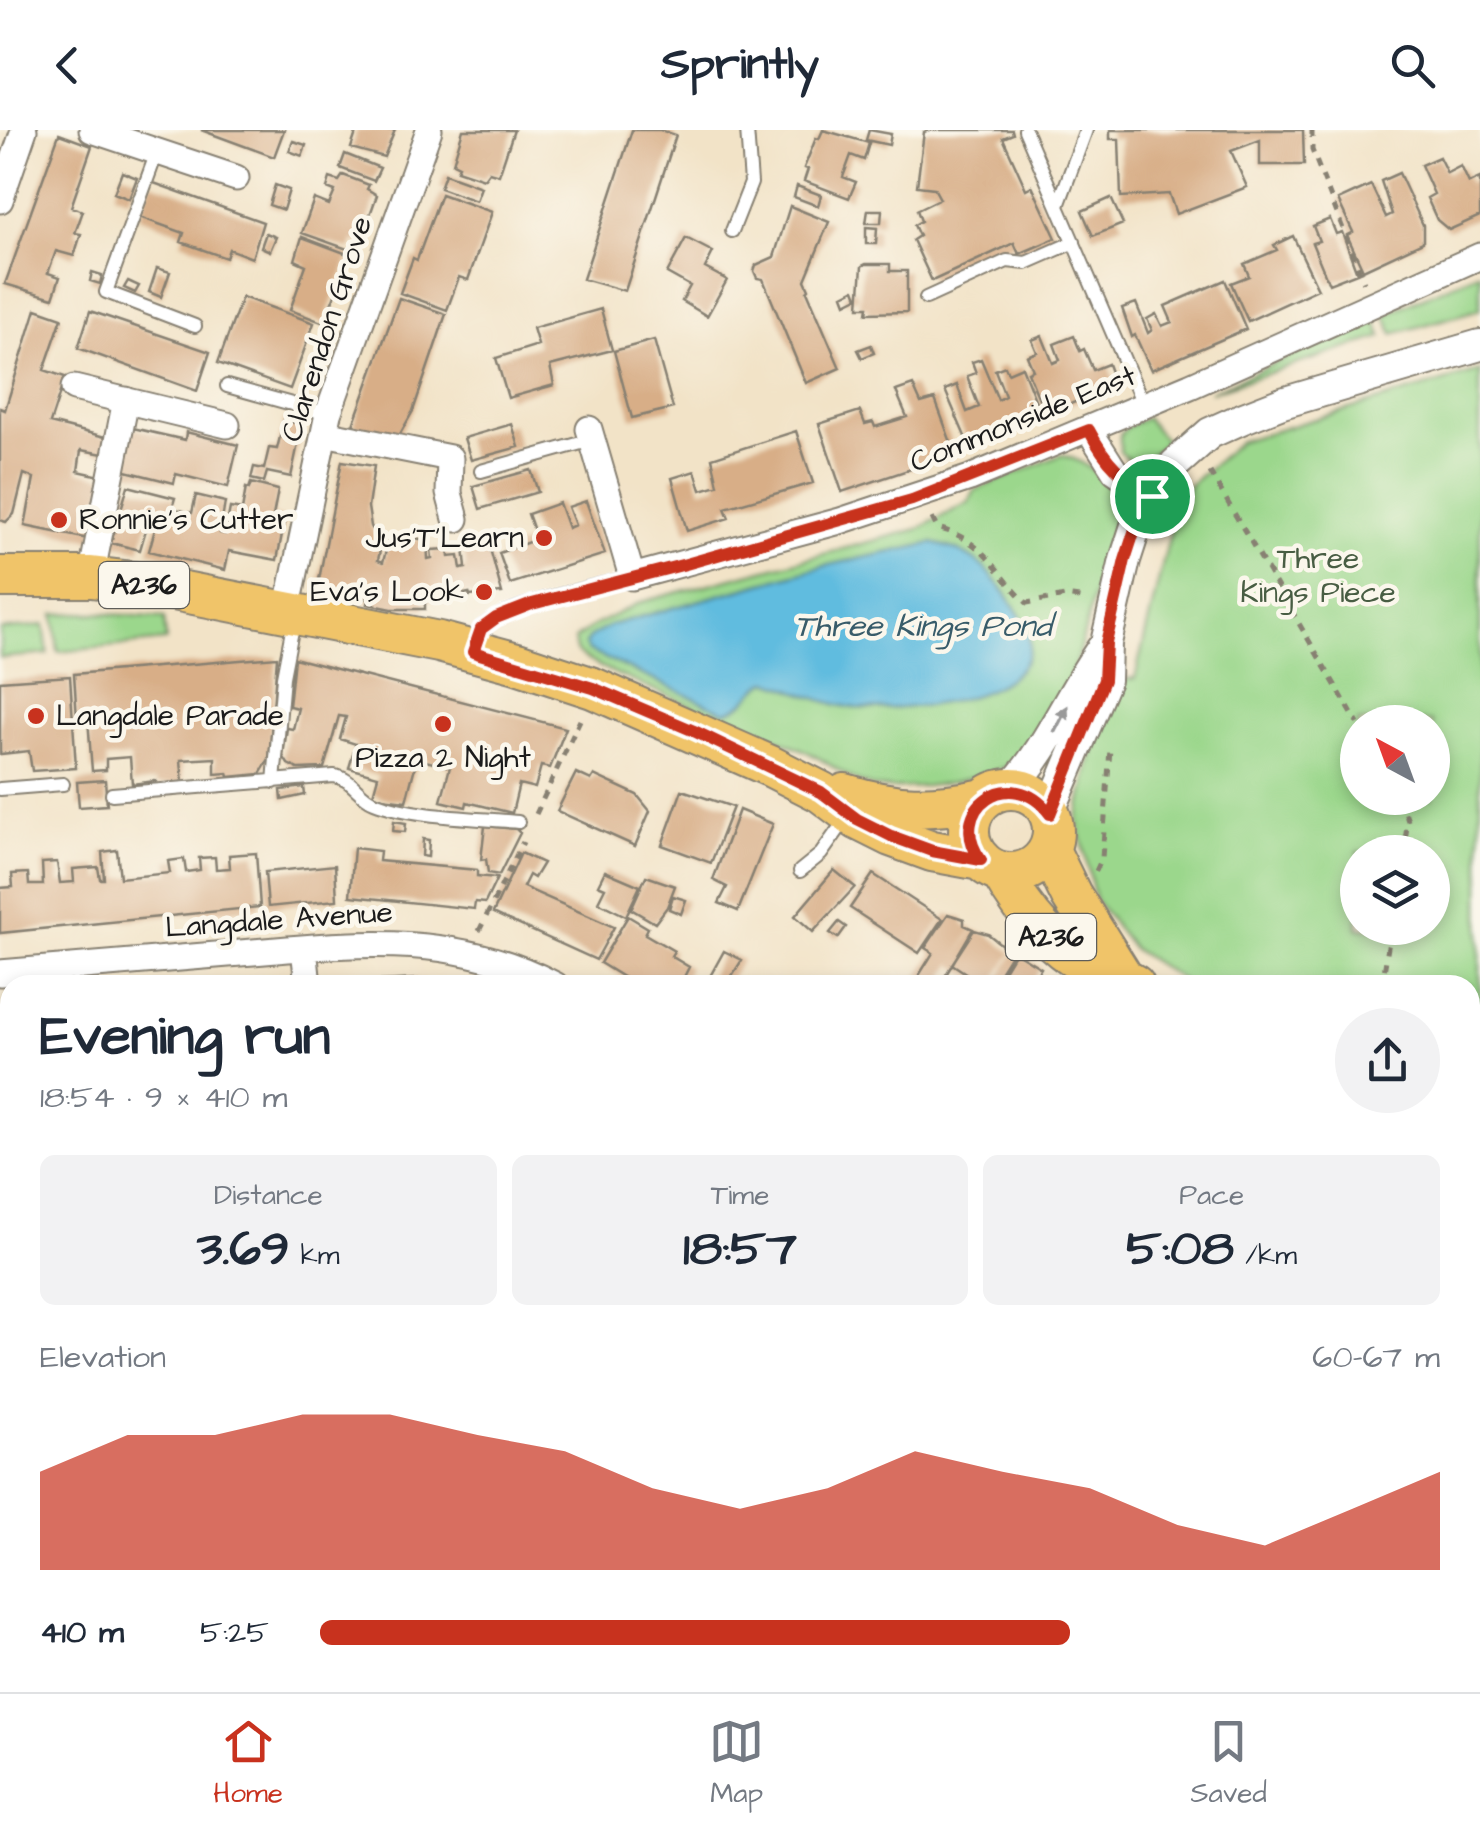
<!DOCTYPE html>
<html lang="en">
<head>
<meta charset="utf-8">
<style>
  body { margin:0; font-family:"Architects Daughter",sans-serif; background:#f2f2f3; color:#1f2937; height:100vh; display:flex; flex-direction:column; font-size:38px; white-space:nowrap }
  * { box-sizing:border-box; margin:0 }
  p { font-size:32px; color:#747a83 }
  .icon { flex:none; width:55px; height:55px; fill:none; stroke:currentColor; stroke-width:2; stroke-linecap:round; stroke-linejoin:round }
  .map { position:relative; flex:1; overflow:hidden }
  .details { position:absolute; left:0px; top:845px; width:1480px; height:718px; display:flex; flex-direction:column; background:#fff; border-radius:30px 30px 0 0; box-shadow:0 5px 15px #0003 }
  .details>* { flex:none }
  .needle { width:65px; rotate:319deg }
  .controls { position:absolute; left:1340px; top:575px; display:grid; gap:20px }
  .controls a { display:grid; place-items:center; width:110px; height:110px; border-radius:50%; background:#fff; box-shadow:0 5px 15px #0003; font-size:50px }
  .pin { position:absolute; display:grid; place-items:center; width:85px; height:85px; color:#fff; margin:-42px; border:5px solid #fff; border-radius:50%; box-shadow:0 2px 10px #0007 }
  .round { display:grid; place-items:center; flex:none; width:105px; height:105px; border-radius:52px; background:#f2f2f3 }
  .overview { display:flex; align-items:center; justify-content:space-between; height:170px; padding:0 40px }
  h1 { font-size:55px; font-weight:800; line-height:75px }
  .metrics { display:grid; grid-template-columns:repeat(3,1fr); gap:15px; height:170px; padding:10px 40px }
  .metrics div { display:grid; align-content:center; border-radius:15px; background:#f2f2f3; text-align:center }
  .metrics b { font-size:50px; font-weight:800 }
  .metrics small { font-size:28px; font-weight:400 }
  .metrics p { font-size:28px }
  .chart { height:280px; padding:20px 40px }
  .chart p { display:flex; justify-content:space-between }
  .chart svg { width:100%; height:180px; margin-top:10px; fill:#c8321e; opacity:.7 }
  ul { padding:0 40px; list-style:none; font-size:32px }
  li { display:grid; grid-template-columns:160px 120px 1fr; align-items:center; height:75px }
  li i { height:25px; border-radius:12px; background:#c8321e }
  header { display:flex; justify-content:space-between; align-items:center; height:130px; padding:0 40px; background:#fff; font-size:45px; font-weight:800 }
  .menu { display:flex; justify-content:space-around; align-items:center; height:140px; border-top:2px solid #e0e1e3; background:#fff; font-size:28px; color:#747a83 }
  .menu a { display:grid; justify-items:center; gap:5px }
  .menu .current { color:#c8321e }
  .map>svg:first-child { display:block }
  .green { fill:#9bd78c; stroke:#5c7a54; stroke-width:2.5; fill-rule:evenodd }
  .water { fill:#61bcdf; stroke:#3e6c7e; stroke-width:2.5 }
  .building { fill:#d8ae87 }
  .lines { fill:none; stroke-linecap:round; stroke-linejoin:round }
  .service-casing { stroke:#878072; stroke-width:16 }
  .minor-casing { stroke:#878072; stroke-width:29 }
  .tertiary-casing { stroke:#878072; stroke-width:34 }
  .primary-casing { stroke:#878072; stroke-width:44 }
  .path { stroke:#878072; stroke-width:5; stroke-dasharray:8 8; stroke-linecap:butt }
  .service { stroke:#fff; stroke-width:12 }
  .minor { stroke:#fff; stroke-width:25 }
  .tertiary { stroke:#fff; stroke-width:30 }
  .primary { stroke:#f0c469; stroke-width:40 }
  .oneway { fill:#999 }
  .route-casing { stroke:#fff; stroke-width:20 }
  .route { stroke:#c8321e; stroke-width:12 }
  .poi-dot { fill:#c8321e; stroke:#fbf7ec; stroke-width:4 }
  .labels { text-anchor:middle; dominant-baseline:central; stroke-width:9; stroke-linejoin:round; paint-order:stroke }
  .shield { fill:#fbf7ec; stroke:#5f5e5a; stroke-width:2.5 }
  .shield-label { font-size:28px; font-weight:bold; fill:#1c1c1c }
  .street-label { font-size:30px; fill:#1c1c1c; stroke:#fbf7ec }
  .poi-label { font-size:30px; fill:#1c1c1c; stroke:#fbf7ec; text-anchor:start }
  .park-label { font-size:30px; fill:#485d43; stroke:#fbf7ec }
  .water-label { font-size:32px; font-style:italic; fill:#385c6a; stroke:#fbf7ec }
</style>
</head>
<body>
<header><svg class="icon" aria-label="back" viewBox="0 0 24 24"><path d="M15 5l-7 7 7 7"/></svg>Sprintly<svg class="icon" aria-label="search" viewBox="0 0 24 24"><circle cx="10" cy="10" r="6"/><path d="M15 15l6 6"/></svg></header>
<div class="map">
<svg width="1480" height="1562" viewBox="0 0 1480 1562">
  <rect width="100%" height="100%" fill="#fbf7ec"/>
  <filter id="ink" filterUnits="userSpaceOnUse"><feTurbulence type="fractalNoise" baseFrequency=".01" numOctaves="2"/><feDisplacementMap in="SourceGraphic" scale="20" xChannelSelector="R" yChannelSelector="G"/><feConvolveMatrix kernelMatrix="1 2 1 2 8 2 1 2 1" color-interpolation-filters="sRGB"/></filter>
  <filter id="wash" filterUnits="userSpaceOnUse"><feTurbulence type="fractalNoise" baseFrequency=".0048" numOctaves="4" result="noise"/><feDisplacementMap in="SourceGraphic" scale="40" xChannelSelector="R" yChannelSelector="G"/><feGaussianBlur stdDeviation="2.25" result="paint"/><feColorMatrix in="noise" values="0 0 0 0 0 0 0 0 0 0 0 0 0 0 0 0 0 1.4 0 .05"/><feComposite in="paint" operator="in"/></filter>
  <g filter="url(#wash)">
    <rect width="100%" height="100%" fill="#f2e3c7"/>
    <path class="green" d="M1480,142v37l-87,25 -8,-20z
      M1375,189l7,18 -172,55z
      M1480,241v800l-10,-6v-180h-280l-58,-37 -37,-49 -18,-80 13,-58 30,-81 15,-2 38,-157 14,-34 53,-46zM1358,592h74v76h-74zM1358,722h74v76h-74z
      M1146,288l20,23 -22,20 -13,1 -11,-10v-17l7,-8z
      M1061,325c22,4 50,25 55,48 4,15 -8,36 -12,51 -20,69 -26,149 -82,202 -24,23 -105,34 -139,32 -30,-2 -55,-28 -82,-39 -41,-18 -85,-32 -127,-51 -18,-8 -86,-33 -96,-45 -4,-5 -3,-8 -3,-14l18,-13 48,-24 277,-73 51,-27 6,-12z
      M93,483l71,5 2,23 -108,11 -4,-38z
      M44,495l4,29 -48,4v-28z
      M1470,1113l10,6v443h-562l8,-10h544z"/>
    <path class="water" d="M933,413c34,7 53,22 73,51 11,17 31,42 21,63 -21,48 -127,54 -171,51 -30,-3 -60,-18 -88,-27 -18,8 -18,24 -43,31l-136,-61 -4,-7 4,-6 22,-13 213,-59z"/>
    <g id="blocks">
      <path class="building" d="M201,0h83l-10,27z
        M357,0h38l-11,27 -33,-9z
        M463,0h51l-15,45 -10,-3 -5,7 -27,-9 2,-4 -6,-3z
        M632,0h28l16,5 -51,156 -42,-12z
        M823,0l46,13 -5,17 -13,-5 -8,22 13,5 -7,16 -45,-17 4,-12 -4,-1 12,-30 3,1z
        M869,0l22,4 -2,11 -23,-5z
        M929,0h83l1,4 -10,4 23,51 6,-3 24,52 -37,16 -5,-11 -82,38 -19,-41 6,-4 -5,-11 7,-4 -4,-11 23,-11 -6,-11 -17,-2 7,-54z
        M1110,0h193l1,35h-44v-25l-29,11 16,36 -71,27 -7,-20 -48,3 -2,-58h-9z
        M59,4l33,12 -21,61 12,4 -8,22 6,1 -7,22 -18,-5 -8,22 12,4 -7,21 -48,-14z
        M293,11l13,4 -4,11 -13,-5z
        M345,24l35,14 -6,13 -34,-13z
        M1439,27l8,16 14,-7 8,17 11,-5v38l-31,14 -12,-10 -10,-22 7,-4 -13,-29z
        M122,42l15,6 -8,21 -15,-6z
        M1399,43l24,52v17l-60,28 -16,-35 6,-3 -15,-32 33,-15 15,32 6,-3 -11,-33z
        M445,44l36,13 -5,14 -36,-13z
        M343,45l26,10 -2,4 10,6 -17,48 -6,-2 -4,9 -48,-17 12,-34 15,6 6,-14 -8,-3 3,-10 9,3z
        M151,52l112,40 -11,36 -23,-9 -3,9 -45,-16 3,-9 -45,-16z
        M275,55l14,5 -6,20 -14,-5z
        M797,56l24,9 -3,11 -24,-9z
        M441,64l51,18 -24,68 -9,-3 -12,33 -47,-17 13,-35 4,2z
        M1111,68l12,26 -30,12 -11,-25z
        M790,76l39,16 -24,58 4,9 -2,2 33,77 -34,15 -43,-104 -6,-1 -3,-7 2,-6 18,-8z
        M868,80h14l-1,13h-15z
        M1330,89l6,15 6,-2 15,41 -28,11 -17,-41 7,-2 -6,-15z
        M866,97l11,1 -1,16h-10z
        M266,103l10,4 -6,14 -9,-4z
        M1293,106l25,53 -70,32 -17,-38 18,-7 -5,-12 33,-14 -3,-5z
        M302,107l48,18 -26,68 -34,-13 16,-45 -11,-5z
        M686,108l27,14 -8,16 22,12 -20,36 -25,-15 8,-15 -23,-13z
        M866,134h24v7h17v41l-40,1 1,-6h-9l3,-41z
        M157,138l13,4 -9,25 -12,-5z
        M92,142l10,3 -2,9 -10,-3z
        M1225,150l21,49 -95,41 -16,-35 -3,2 -10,-29 14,-5 12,30 4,-3 -5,-11 9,-5 6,12 10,-4 -7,-16z
        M128,151l11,5 -4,7 -11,-5z
        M855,159l3,8 -12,6 -3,-8z
        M242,167l72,26 -24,66 -72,-26z
        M399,168l47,16 -33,97 -17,30 -43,-16z
        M36,179l26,9 -18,52 21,7 -15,46 63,16 -4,16 -28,-5 -3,21 27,6 -12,63 -68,-14 9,-48 -10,-4 -10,40 -8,8 -6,-2v-112l5,2z
        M601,179l11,41 -62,16 4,19 -46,13 -12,-40 42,-13 -5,-17z
        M90,181l120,41 -13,39 -119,-43z
        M1042,206l11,27 7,-3 -6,-16 20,-8 6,15 4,-2 9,21 15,-6 8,22 -71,28 -17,-42 5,-2 -6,-14 10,-4 -5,-12z
        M654,210l19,68 -41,10 -18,-67z
        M871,215l3,8 -12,5 -4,-8z
        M981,229l17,41 7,-4 -10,-26 10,-4 3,7 14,-6 20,50 -72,31 -25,-58 12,-5 10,27 12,-5 -12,-31 9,-3 -4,-11z
        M913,255l8,18 14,-4 18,49 -23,9 2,5 -90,30 -23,-68 41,-13 5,13 8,-2 2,5 32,-10 -11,-26z
        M284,290l18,5 -11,52 -24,-5 -3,10 -13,-3 3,-12 10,2 5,-21 8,1z
        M512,294l7,23 -48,13 -7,-22z
        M133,298l52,12 1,-8 52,13 -10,42 -52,-13 -2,9 -52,-13z
        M796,301l17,52 -88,25 4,10 -42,13 -15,-53 23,-7 6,19 17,-5 -6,-27z
        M342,331l32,5 -6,41 3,19 10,20 -3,14 5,2 6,-23 17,4 1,-6 20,3 1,19 4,-1 -1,-8 17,-1 1,8 10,-1 2,13 5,-1 -2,-21 25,-2 13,48 -32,3 -1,-3 -5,1v5l-39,2v8h-33l-24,-5 1,-5 -52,-9z
        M531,340l7,22 -58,17 -7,-23z
        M251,353l27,7 -5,26 12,3 -8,41 -48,-9 -4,19 -76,-19 9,-33 -8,-2 -10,34 -29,-7 17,-57 47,12 -3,10 20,5 4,-18 29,7 -5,31 5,1 5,-26 12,2 4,-22 3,1z
        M586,371l19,53 -95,30 -11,-31 38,-14 -9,-25 31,-11 9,25 7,-3 -7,-18z
        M277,527l-8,102 -9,15 -31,3 -1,-4 -13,1v-16l-34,2 2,24 -27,1v-4l-24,3 -2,-27 -24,2v11l-14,1 -4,-52h-11l-3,-45z
        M294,528l272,70 -16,40 -9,-2 -6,22 -16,-4 -7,29 -45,-11 -1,5 -25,-6 9,-34 -33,-8 -11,42 -24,-3 -9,-4 5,-18 -29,-8 7,-24 -16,-5 6,-22 -7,-1 -15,52 -26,1 -10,-5 -5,-8 4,-28 6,1 5,-21 -9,-2z
        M70,546l6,92 -44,3 -3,-20 -29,3v-73z
        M576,643l15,7 3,-5 43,20 13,16 -15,35 -78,-35z
        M105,650l2,25 -28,2 -2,-25z
        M304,657l1,8 -23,5 -1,-10z
        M682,660l51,17 -22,56 -49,-18z
        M739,680l34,14 -35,87 -19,-8 8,-16 -14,-7z
        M394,691l12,2 -1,9 -12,-1z
        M485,696l31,3 4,4 -21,42 -11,-2 -2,-14 -5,1z
        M423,709l6,1 -1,17 -6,-1z
        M354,718l26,3 -1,10 98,9v6l20,2 -12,25 -10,-1 -1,7 -124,-13z
        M117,720l3,28 50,-5 -2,-12 16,-2 2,13 14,-2 -1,-12 16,-1 1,12 14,-1 -1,-13 27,-2 4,54 -260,26v-45l13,-1 -1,-13 16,-1 1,12h14l-1,-22 15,-1 3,21 14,-1 -1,-13 25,-2 2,12h4l-2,-27z
        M521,723l22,10 -9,15 -5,-3 -6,12 91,40 -18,33 -103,-47z
        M335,735l2,35 -69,7 -3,-35z
        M834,740l21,17 -42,45 -18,-16z
        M605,741l35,15 -14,30 -28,-14 7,-14 -7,-3z
        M873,744l69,45 -23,34 -69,-45z
        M646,746l29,10 -8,21 -12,16 -24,-14z
        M673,766l13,4 -5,14 -12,-5z
        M948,784l16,5v6l9,4 -33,56h-10l-12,-8 15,-24 -8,-5z
        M628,786l20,12 -3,6 29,17 -3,5 18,11 -9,18h-44l-36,-22z
        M839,792l7,5 -8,11 -8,-5z
        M974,800l14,4 24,19 -20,32h-8l-32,-21z
        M724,821l18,9 -16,25h-8l-10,-5z
        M1015,822l26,16 -11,17h-35z
        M418,849l23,6h-81v-3z
        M10,882v56h-4l-1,-12h-5v-43z
        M10,997v96l-10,5v-66l4,-1 -4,-33z
        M10,1132v120l-10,2v-120z
        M10,1324v58l-4,1 -3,-10h-3v-46z
        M10,1432v120h61l1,10h-72v-127z
        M258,1552h7l12,10h-26z
        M334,1552h77l13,10h-77z
        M550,1552h77l5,4 -5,6h-65z
        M688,1552h24l-7,10z
        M821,1552h86l6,6 -3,4h-83l-8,-6z"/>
    </g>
  </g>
  <g filter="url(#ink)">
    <use href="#blocks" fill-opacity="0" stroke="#878072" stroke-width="2.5"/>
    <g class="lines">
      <defs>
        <path id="service" d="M1025,0l119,276
          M157,22l-51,140 89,34
          M1058,76l28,-76
          M732,101l19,-48 -4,-53
          M926,168l81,-37 19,2 48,-21
          M227,256l101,28
          M481,341l111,-31
          M475,515c2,-6 3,-11 6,-16 16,-23 120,-44 151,-52
          M274,652l9,-105 11,-57
          M0,659l63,-5
          M112,664l222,-18c18,2 24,20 40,26 38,15 102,16 144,20
          M800,741l21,-17 27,-38
          M0,1111l10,-2
          M102,1552l1,10"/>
        <path id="minor" d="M92,0l144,48
          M0,70l24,-70
          M74,258l153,37
          M589,299l43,148 208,-56 130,-43 220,-92 290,-130
          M1089,300l26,41 37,25
          M324,303l126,25 -1,35 7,26
          M91,447l35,-177
          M287,481l41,-197 101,-284
          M304,818l4,37
          M0,843c76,-6 152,-13 228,-19 115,-9 220,-26 327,31
          M0,1280l10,-2
          M480,1552l12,10"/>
        <path id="tertiary" d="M1009,660c42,-44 61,-99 97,-147
          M1049,683l56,-133 1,-37 19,-83 11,-34 39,-62 35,-31 31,-14 41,-16 198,-58"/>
        <path id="primary" d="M0,447h91l42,5 306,60 78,21 76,25 177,78 51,26 36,27 34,17 41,15 49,9
          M969 701a42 42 0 1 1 84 0a42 42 0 1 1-84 0Z
          M845,664c51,16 86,16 139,5
          M1049,720l22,45 52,83
          M1001,742c21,37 49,75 88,94 15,8 31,10 45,19
          M1470,1066l10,6"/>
      </defs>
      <use href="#service" class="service-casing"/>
      <use href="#minor" class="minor-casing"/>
      <use href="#tertiary" class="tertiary-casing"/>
      <use href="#primary" class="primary-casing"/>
      <path class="path" d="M1312,0v20l52,132
        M1210,342l148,252
        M932,388l5,10c49,12 57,44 90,75l38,-7 21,3
        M1401,668l7,23 -5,31
        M536,684l44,-94
        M1096,741l6,-13 8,-109
        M479,801l44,-89
        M1382,855l9,-57
        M1470,1173l10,8
        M1470,1342v37
        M1472,1349l8,18
        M1470,1379l10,36
        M1470,1520l10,-26
        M927,1562l8,-10
        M1010,1562l8,-10
        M1036,1562l2,-10
        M1441,1562l8,-10
        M1464,1562l16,-22"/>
      <use href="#service" class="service"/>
      <use href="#minor" class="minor"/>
      <use href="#tertiary" class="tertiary"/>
      <use href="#primary" class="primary"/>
    </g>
    <defs><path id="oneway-solid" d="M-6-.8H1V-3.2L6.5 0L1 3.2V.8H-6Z" transform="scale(2.5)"/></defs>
    <use class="oneway" href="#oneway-solid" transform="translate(1061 589) rotate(-63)"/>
  </g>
  <g class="lines" filter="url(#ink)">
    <defs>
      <path id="route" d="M1089,300c18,35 32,45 63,66l-16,30 -11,34 -19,83 -2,37 -54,134c-39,-53 -106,-4 -69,46l-49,-9 -41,-15 -34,-17 -36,-27 -127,-61 -101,-43 -120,-36 8,-23 15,-11 36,-14 154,-40 226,-64z"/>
    </defs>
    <use href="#route" class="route-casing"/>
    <use href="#route" class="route"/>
  </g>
  <g class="poi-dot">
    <circle cx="59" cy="390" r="10"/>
    <circle cx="544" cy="408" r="10"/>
    <circle cx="484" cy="462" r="10"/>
    <circle cx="36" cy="586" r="10"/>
    <circle cx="443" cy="594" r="10"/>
  </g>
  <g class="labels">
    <g class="shield">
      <rect x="99" y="432" width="90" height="46" rx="8"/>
      <rect x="1006" y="784" width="90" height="46" rx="8"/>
    </g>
    <g class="shield-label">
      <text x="144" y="455">A236</text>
      <text x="1051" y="807">A236</text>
    </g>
    <g class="street-label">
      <text transform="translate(327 199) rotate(-72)">Clarendon Grove</text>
      <text transform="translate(1023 289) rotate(-22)">Commonside East</text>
      <text transform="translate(279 790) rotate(-4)">Langdale Avenue</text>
    </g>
    <g class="poi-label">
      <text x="79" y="390">Ronnie's Cutter</text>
      <text x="524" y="408" text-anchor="end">Jus'T'Learn</text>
      <text x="464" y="462" text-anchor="end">Eva's Look</text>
      <text x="56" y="586">Langdale Parade</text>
      <text x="443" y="628" text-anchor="middle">Pizza 2 Night</text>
    </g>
    <g class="park-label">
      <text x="1318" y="429">Three<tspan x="1318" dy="34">Kings Piece</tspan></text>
    </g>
    <g class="water-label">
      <text x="923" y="496">Three Kings Pond</text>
    </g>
  </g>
</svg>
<div class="controls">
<a><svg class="needle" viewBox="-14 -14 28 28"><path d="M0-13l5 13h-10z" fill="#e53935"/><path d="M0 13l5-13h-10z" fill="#747a83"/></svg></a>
<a><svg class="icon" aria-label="layers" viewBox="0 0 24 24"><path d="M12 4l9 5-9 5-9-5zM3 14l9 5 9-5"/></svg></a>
</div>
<div class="pin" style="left:1152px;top:366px;background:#1e9e55"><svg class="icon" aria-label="arrive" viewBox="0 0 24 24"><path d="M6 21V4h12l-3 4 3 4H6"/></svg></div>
<section class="details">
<div class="overview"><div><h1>Evening run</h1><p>18:54 · 9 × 410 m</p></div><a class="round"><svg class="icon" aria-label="share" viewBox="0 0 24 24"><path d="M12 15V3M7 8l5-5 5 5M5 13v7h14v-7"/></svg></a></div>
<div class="metrics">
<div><p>Distance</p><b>3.69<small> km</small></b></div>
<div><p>Time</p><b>18:57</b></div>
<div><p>Pace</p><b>5:08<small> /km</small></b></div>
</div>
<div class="chart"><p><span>Elevation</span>60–67 m</p>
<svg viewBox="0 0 160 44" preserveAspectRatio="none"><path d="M0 44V20L10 11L20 11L30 6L40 6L50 11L60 15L70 24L80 29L90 24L100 15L110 20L120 24L130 33L140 38L150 29L160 20V44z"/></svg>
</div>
<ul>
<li><b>410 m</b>5:25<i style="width:67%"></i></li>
</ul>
</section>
</div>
<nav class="menu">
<a class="current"><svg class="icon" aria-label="home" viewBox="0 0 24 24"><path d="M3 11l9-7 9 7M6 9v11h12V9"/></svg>Home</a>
<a><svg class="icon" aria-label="map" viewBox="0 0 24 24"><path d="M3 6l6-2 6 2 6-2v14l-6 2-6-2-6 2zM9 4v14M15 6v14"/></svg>Map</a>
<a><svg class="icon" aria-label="saved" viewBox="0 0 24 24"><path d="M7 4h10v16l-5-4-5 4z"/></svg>Saved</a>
</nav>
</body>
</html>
